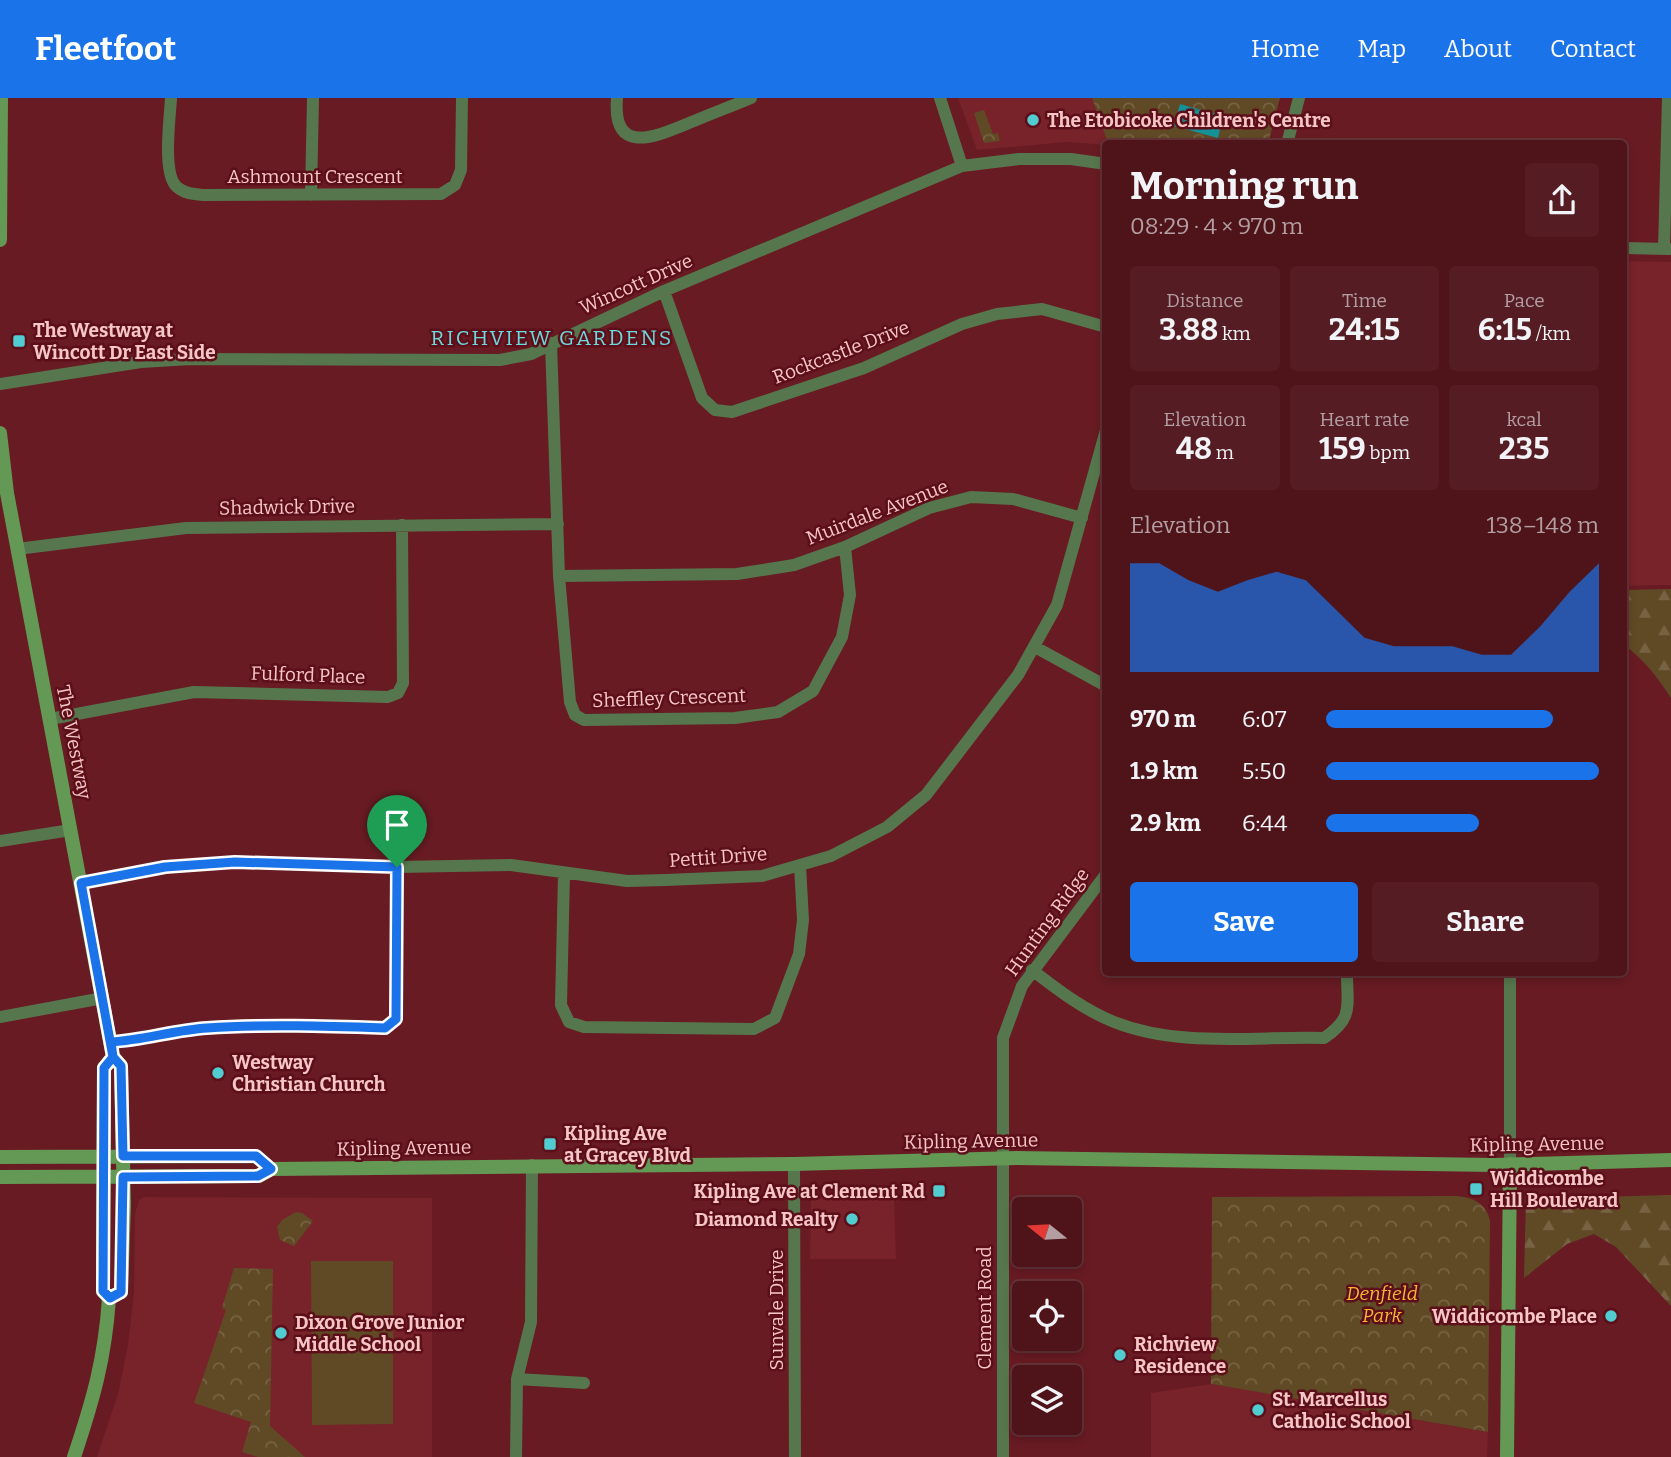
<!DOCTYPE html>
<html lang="en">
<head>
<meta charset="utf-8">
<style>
  body { margin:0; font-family:Bitter,serif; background:#551d23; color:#f1f3f6; height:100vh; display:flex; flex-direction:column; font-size:26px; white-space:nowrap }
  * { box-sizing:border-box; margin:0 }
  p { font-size:23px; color:#b39ea2 }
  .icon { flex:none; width:38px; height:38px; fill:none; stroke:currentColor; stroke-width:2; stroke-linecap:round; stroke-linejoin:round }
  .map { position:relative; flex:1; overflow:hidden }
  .sheet { position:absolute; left:1102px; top:42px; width:525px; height:836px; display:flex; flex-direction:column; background:#4e141a; border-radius:7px; box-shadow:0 4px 10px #0003,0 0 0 2px #653339 }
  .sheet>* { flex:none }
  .needle { width:46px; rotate:288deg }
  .controls { position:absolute; left:1012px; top:1099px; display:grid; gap:14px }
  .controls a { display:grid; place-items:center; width:70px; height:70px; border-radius:7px; background:#4e141a; box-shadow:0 4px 10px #0003,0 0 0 2px #653339; font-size:35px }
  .pin { position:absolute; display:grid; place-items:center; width:60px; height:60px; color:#fff; margin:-72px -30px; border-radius:50% 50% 50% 0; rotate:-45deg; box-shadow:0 0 7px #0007 }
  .pin .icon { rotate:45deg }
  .round { display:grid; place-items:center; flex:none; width:74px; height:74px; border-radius:7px; background:#551d23 }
  .head { display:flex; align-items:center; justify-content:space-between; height:119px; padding:0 28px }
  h1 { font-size:38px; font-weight:700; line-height:52px }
  .stats { display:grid; grid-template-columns:repeat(3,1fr); gap:10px; height:119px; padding:7px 28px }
  .stats div { display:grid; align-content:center; border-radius:7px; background:#551d23; text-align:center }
  .stats b { font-size:30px; font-weight:700 }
  .stats small { font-size:19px; font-weight:400 }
  .stats p { font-size:19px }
  .chart { height:196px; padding:14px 28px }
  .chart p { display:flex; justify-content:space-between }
  .chart svg { width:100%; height:126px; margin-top:7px; fill:#1a73e8; opacity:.7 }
  .action { display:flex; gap:14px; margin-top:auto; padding:14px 28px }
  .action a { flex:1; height:80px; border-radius:7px; background:#1a73e8; color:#fff; font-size:28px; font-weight:700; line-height:80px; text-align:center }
  .action a+a { background:#551d23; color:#f1f3f6 }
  ul { padding:0 28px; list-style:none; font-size:23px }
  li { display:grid; grid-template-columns:112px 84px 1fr; align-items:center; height:52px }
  li i { height:18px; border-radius:9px; background:#1a73e8 }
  header { display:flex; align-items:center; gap:42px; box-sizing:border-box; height:98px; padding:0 35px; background:#1a73e8; color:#fff }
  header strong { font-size:33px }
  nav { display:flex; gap:38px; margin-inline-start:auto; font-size:24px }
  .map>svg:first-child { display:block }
  .built { fill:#78222a }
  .forest { fill:url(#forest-firs) }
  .park { fill:url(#park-crowns) }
  .garden { fill:#5f4a25 }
  .water { fill:url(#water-waves) }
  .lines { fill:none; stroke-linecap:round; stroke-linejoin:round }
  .street { stroke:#56774d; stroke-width:12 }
  .secondary { stroke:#649855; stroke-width:14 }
  .route-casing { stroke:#fff; stroke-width:14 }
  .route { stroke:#1a73e8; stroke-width:9 }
  .poi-dot { fill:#51ccd1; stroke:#5c0e19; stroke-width:2.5 }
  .labels { text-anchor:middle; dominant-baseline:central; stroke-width:5; stroke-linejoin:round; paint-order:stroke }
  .poi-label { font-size:19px; font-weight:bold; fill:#f6c6c6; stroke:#5c0e19; text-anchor:start }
  .street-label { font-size:19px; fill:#f6c6c6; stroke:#5c0e19 }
  .park-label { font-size:19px; font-style:italic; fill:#f8b634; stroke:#5c0e19 }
  .neighbourhood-label { font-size:21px; letter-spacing:2px; fill:#6dd9de; stroke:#5c0e19 }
</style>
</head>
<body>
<header>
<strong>Fleetfoot</strong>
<nav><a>Home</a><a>Map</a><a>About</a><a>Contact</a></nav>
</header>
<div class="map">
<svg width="1671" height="1359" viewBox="0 0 1671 1359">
  <defs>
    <pattern id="forest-firs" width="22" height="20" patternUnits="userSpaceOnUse" patternTransform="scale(1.75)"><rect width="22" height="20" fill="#5f4a25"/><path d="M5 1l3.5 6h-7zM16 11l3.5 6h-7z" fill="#776343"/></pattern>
    <pattern id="park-crowns" width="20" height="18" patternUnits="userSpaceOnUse" patternTransform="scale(1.75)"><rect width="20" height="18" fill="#5f4a25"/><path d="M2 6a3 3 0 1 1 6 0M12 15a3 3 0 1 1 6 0" fill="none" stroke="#776343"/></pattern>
    <pattern id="water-waves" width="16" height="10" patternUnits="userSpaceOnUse" patternTransform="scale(1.75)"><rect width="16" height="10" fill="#159297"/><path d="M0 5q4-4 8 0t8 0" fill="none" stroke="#25787b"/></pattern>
  </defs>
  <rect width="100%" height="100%" fill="#681b23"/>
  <path class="built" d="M958,0h134l16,45 -2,2 -38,-3 -91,8z
    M1624,163l47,1v323l-47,1z
    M811,1096l83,1 2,64h-86z
    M144,1099l288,1v259h-335l21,-63 10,-49 6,-53 1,-79 4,-13z
    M1211,1286l277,48 -1,25h-336v-64z"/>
  <path class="forest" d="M1671,491v109c-13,-20 -27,-39 -47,-53v-55z
    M1671,1097v111l-55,-59 -22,-13 -27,10 -43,34 2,-79z"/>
  <path class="park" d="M1092,0h188l-12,46 -160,-1z
    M984,12l9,24 5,-1 2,8 -16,2 -10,-30z
    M1456,1098c17,1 31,8 34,25l-2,211 -277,-48 1,-187z
    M296,1114l6,1 11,8 -19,25 -14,-6 -3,-13 5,-7z
    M234,1170l39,1 -3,157 35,31h-47l-16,-5 9,-30 -57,-19 32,-93 -4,-2z"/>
  <path class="garden" d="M311,1163h82v163l-81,1z"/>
  <path class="water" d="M1180,6l43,12 -5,22 -44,-12z"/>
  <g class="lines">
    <path class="street" d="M171,0c-1,20 -9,76 6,89 8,7 17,7 27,8l237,-1 14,-9 6,-15 1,-72
      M617,0c-5,61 42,37 77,23 19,-8 38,-15 57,-23
      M940,0l22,68
      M1287,46l12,-46
      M311,97l2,-97
      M1624,150l45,1
      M1664,151l4,-151
      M664,193l38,107 13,12 17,2 132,-44 98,-44 35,-10 45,-5 64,18
      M551,245l8,233 11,126 5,13 9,5 151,-2 43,-6 35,-21 29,-54 8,-42 -5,-48
      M0,286l141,-22 50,-3 309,1 31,-6 133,-63 298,-125 57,-7h52l35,5
      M17,451l169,-21 372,-4
      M559,478l178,-2 57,-9 51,-18 84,-39 42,-11 42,2 69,19
      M1035,549l71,39
      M50,621l144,-27 194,5 10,-4 5,-10 -1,-158
      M0,743l71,-11
      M564,776l-3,131 8,17 15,5 170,2 21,-11 24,-64 4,-34 -3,-55
      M81,785l84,-16 70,-5 162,5 114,-2 116,16 39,-1 96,-4 69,-20 56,-29 39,-32 92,-120 39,-70 49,-175
      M1032,872c26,20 52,40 82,52 66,26 141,14 210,16 30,-20 23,-32 23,-65
      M1510,875v191
      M0,919l103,-19
      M111,944c33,-2 64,-12 96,-14 59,-4 119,-2 178,0l11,-9 1,-152
      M794,1066l1,293
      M517,1281l67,4
      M516,1359l1,-78 14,-57 1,-157
      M1003,1359v-419l19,-52 84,-112"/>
    <path class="secondary" d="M0,142l1,-142
      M0,335l7,60 106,564 8,9 3,139 -3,87 -12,6
      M0,1059l256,-1 15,13
      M0,1079l259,-1 12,-7 523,-5 223,-6 478,7 176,-5
      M74,1359c19,-57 31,-98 35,-159l-6,-7 1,-223 9,-11
      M1507,1359l3,-293"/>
  </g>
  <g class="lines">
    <defs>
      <path id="route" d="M397,769l-1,152 -11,9c-59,-2 -119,-4 -178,0 -32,2 -63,12 -96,14l2,15 -9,11 -1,223 7,7 11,-6 2,-115 135,-1 13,-7 -15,-13h-133l-2,-90 -8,-9 -32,-174 84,-16 70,-5 162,5"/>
    </defs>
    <use href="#route" class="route-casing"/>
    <use href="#route" class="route"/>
  </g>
  <g class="poi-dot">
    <circle cx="1033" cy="22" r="7"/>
    <rect x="12" y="236" width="14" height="14" rx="3.5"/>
    <circle cx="218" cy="975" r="7"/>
    <rect x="543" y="1039" width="14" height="14" rx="3.5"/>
    <rect x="1469" y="1084" width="14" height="14" rx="3.5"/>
    <rect x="932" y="1086" width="14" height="14" rx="3.5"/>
    <circle cx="852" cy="1121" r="7"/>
    <circle cx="1611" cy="1218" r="7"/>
    <circle cx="281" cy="1235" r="7"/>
    <circle cx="1120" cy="1257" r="7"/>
    <circle cx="1258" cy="1312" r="7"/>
  </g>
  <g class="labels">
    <g class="poi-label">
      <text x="1047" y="22">The Etobicoke Children's Centre</text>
      <text x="33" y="232">The Westway at<tspan x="33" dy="22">Wincott Dr East Side</tspan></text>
      <text x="232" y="964">Westway<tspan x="232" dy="22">Christian Church</tspan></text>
      <text x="564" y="1035">Kipling Ave<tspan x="564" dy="22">at Gracey Blvd</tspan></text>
      <text x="1490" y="1080">Widdicombe<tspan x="1490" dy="22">Hill Boulevard</tspan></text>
      <text x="925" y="1093" text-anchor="end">Kipling Ave at Clement Rd</text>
      <text x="838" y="1121" text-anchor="end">Diamond Realty</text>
      <text x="1597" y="1218" text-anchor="end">Widdicombe Place</text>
      <text x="295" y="1224">Dixon Grove Junior<tspan x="295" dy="22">Middle School</tspan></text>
      <text x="1134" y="1246">Richview<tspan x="1134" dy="22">Residence</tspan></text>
      <text x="1272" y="1301">St. Marcellus<tspan x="1272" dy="22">Catholic School</tspan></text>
    </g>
    <g class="street-label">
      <text x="315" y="78">Ashmount Crescent</text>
      <text transform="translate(636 186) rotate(-24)">Wincott Drive</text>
      <text transform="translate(841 254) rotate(-21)">Rockcastle Drive</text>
      <text transform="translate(287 409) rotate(-1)">Shadwick Drive</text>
      <text transform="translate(877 414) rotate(-21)">Muirdale Avenue</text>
      <text transform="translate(308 577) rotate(2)">Fulford Place</text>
      <text transform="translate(669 600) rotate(-2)">Sheffley Crescent</text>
      <text transform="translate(74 644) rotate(79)">The Westway</text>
      <text transform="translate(718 759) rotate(-4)">Pettit Drive</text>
      <text transform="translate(1047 824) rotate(-54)">Hunting Ridge</text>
      <text transform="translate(971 1043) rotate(-1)">Kipling Avenue</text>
      <text transform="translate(1537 1046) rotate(-1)">Kipling Avenue</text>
      <text transform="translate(404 1050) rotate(-1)">Kipling Avenue</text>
      <text transform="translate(984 1210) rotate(-90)">Clement Road</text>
      <text transform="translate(776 1212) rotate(-90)">Sunvale Drive</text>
    </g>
    <g class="park-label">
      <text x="1382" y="1195">Denfield<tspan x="1382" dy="22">Park</tspan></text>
    </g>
    <g class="neighbourhood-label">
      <text x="552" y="240">RICHVIEW GARDENS</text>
    </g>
  </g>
</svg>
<div class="controls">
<a><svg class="needle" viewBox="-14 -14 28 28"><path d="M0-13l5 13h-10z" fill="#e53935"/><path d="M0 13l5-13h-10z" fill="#b39ea2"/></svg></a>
<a><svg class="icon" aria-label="locate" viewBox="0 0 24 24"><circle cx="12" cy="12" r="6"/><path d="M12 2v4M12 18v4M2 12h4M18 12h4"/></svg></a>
<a><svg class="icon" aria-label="layers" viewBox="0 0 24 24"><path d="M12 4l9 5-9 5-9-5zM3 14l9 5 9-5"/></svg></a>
</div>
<div class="pin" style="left:397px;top:769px;background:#1e9e55"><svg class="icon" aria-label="arrive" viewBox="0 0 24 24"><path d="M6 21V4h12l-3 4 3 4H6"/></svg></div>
<section class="sheet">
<div class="head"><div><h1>Morning run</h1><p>08:29 · 4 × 970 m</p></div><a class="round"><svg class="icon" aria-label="share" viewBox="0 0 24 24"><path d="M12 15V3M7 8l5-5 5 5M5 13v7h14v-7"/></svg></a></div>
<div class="stats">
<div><p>Distance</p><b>3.88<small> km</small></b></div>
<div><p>Time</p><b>24:15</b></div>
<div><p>Pace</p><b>6:15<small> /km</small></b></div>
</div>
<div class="stats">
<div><p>Elevation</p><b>48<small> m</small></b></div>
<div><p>Heart rate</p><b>159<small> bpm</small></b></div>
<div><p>kcal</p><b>235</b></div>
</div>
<div class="chart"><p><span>Elevation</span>138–148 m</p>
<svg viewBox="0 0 160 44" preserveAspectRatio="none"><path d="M0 44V6L10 6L20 12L30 16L40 12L50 9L60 12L70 22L80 32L90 35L100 35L110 35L120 38L130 38L140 28L150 16L160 6V44z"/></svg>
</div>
<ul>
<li><b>970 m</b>6:07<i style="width:83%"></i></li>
<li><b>1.9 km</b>5:50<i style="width:100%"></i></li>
<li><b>2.9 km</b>6:44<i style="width:56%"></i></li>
</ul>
<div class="action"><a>Save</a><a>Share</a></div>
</section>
</div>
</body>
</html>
